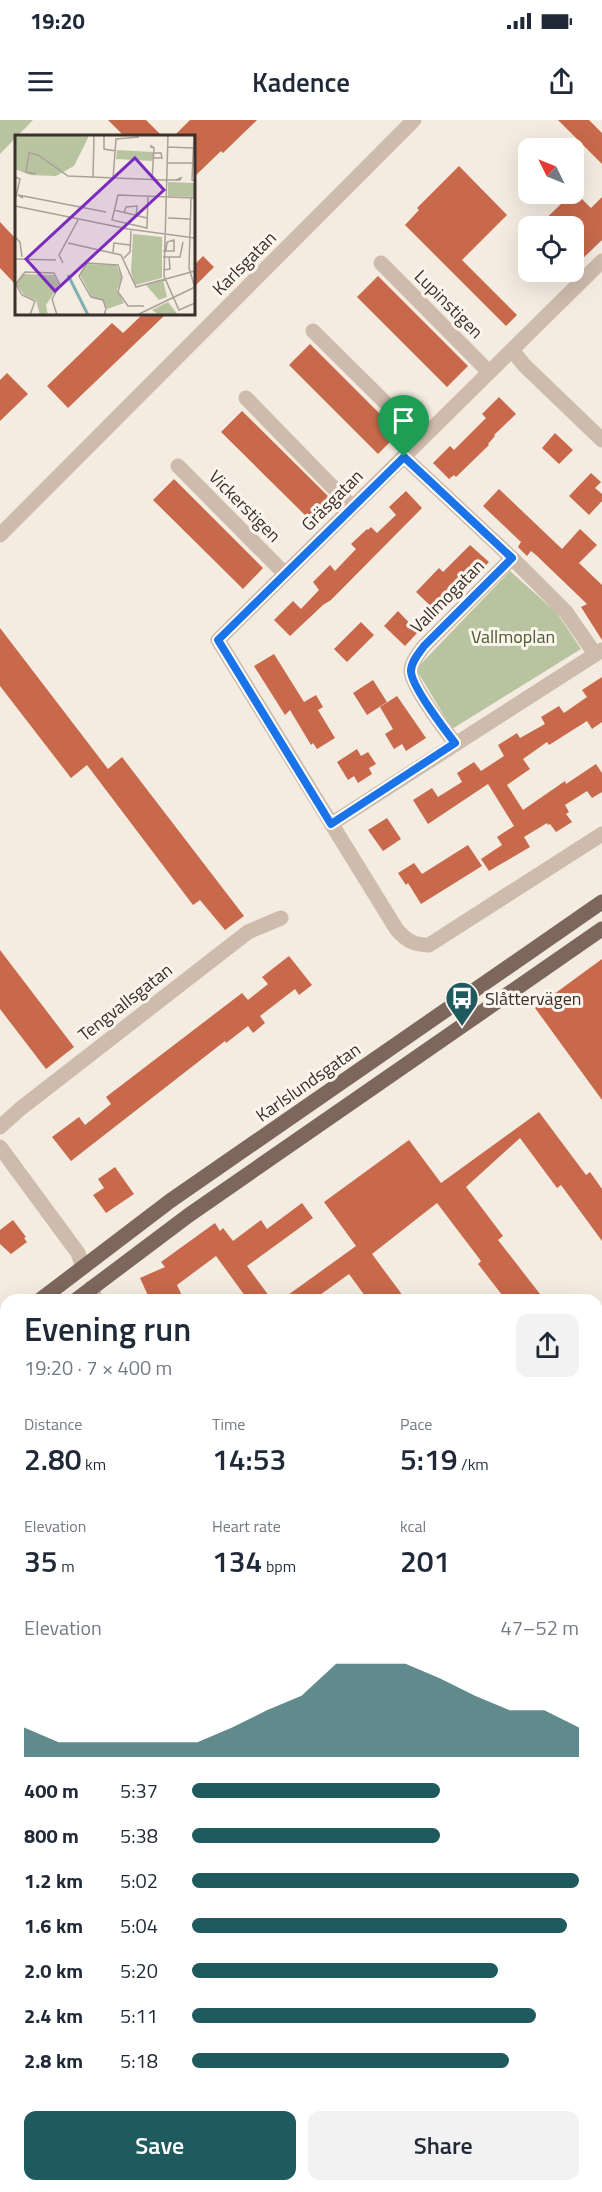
<!DOCTYPE html>
<html lang="en">
<head>
<meta charset="utf-8">
<style>
  body { margin:0; font-family:"Titillium Web",sans-serif; background:#f2f2f3; color:#1f2937; height:100vh; display:flex; flex-direction:column; font-size:22px; white-space:nowrap }
  * { box-sizing:border-box; margin:0 }
  p { font-size:20px; color:#747a83 }
  .icon { flex:none; width:33px; height:33px; fill:none; stroke:currentColor; stroke-width:2; stroke-linecap:round; stroke-linejoin:round }
  .map { position:relative; flex:1; overflow:hidden }
  .drawer { position:absolute; left:0px; top:1174px; width:603px; height:898px; display:flex; flex-direction:column; background:#fff; border-radius:18px 18px 0 0; box-shadow:0 6px 24px #0002 }
  .drawer>* { flex:none }
  .needle { width:39px; rotate:313deg }
  .fabs { position:absolute; left:518px; top:18px; display:grid; gap:12px }
  .fabs a { display:grid; place-items:center; width:66px; height:66px; border-radius:12px; background:#fff; box-shadow:0 6px 24px #0002; font-size:30px }
  .pin { position:absolute; display:grid; place-items:center; width:51px; height:51px; color:#fff; margin:-62px -26px; border-radius:50% 50% 50% 0; rotate:-45deg; box-shadow:0 0 6px #0007 }
  .pin .icon { rotate:45deg }
  .round { display:grid; place-items:center; flex:none; width:63px; height:63px; border-radius:12px; background:#f2f2f3 }
  .overview { display:flex; align-items:center; justify-content:space-between; height:102px; padding:0 24px }
  h1 { font-size:33px; font-weight:600; line-height:45px }
  .stats { display:grid; grid-template-columns:repeat(3,1fr); gap:9px; height:102px; padding:6px 24px }
  .stats div { display:grid; align-content:center }
  .stats b { font-size:30px; font-weight:600 }
  .stats small { font-size:16px; font-weight:400 }
  .stats p { font-size:16px }
  .chart { height:168px; padding:12px 24px }
  .chart p { display:flex; justify-content:space-between }
  .chart svg { width:100%; height:108px; margin-top:6px; fill:#1f5a5e; opacity:.7 }
  .button { display:flex; gap:12px; margin-top:auto; padding:12px 24px }
  .button a { flex:1; height:69px; border-radius:12px; background:#1f5a5e; color:#fff; font-size:24px; font-weight:600; line-height:69px; text-align:center }
  .button a+a { background:#f2f2f3; color:#1f2937 }
  ul { padding:0 24px; list-style:none; font-size:20px }
  li { display:grid; grid-template-columns:96px 72px 1fr; align-items:center; height:45px }
  li i { height:15px; border-radius:8px; background:#1f5a5e }
  .status { display:flex; justify-content:space-between; align-items:center; height:42px; padding:0 30px; background:#fff; direction:ltr }
  .status svg { height:16px; fill:currentColor }
  header { display:flex; justify-content:space-between; align-items:center; height:78px; padding:0 24px; background:#fff; font-size:27px; font-weight:600 }
  .map>svg:first-child { display:block }
  .green { fill:#b8c4a0 }
  .lines { fill:none; stroke-linecap:round; stroke-linejoin:round }
  .stream { stroke:#7fb0b2; stroke-width:5 }
  .building { fill:#c8694b }
  .minor { stroke:#cdbbac; stroke-width:15 }
  .major { stroke:#7d675c; stroke-width:15 }
  .route-casing { stroke:#fff; stroke-width:12 }
  .route { stroke:#1a73e8; stroke-width:8 }
  .labels { text-anchor:middle; dominant-baseline:central; stroke-width:6; stroke-linejoin:round; paint-order:stroke }
  .street-label { font-size:18px; fill:#3b302b; stroke:#fbf5ee }
  .park-label { font-size:18px; fill:#4a5a2e; stroke:#fbf5ee }
  .poi-label { font-size:18px; fill:#3b302b; stroke:#fbf5ee; text-anchor:start }
  .inset-river { fill:none; stroke:#7fb0b2; stroke-width:3 }
  .inset-road { fill:none; stroke:#aaa098; stroke-width:1.5 }
  .view { fill:#7b2cbf; fill-opacity:0.15; stroke:#7b2cbf; stroke-width:3 }
  .inset-edge { fill:none; stroke:#3b302b; stroke-width:3 }
</style>
</head>
<body>
<div class="status"><b>19:20</b><svg viewBox="0 0 49 12"><path d="M0 12V9h3v3zM5 12V6h3v6zM10 12V3h3v9zM15 12V0h3v12zM26 1h20v11H26zM47 4h2v5h-2z"/></svg></div>
<header><svg class="icon" aria-label="menu" viewBox="0 0 24 24"><path d="M4 6h16M4 12h16M4 18h16"/></svg>Kadence<svg class="icon" aria-label="share" viewBox="0 0 24 24"><path d="M12 15V3M7 8l5-5 5 5M5 13v7h14v-7"/></svg></header>
<div class="map">
<svg width="602" height="2072" viewBox="0 0 602 2072">
  <rect width="100%" height="100%" fill="#f4ebe1"/>
  <path class="green" d="M0,0h33l-33,34z
    M510,451l47,42 24,36 -129,80 -36,-60z
    M597,2012l5,26v34h-359l5,-5h349z"/>
  <g class="lines">
    <path class="stream" d="M597,1807l5,3"/>
  </g>
  <path class="building" d="M108,0h38l16,16h-38z
    M190,0h67l-34,33 -2,-2 -27,26v-41h-20z
    M558,0h31l13,13v31z
    M459,46l48,49 -45,45 55,55 -11,11 -101,-101 14,-15 -2,-2z
    M580,66v11l11,11 11,-11v43l-23,22 -6,-6v-30h-35z
    M0,102l16,17v46l-16,-17z
    M203,136l11,11 -20,20v-22z
    M378,156l90,90 -21,21 -90,-90z
    M143,194h23l-98,94 -21,-22 65,-63 11,10z
    M310,224l89,89 -21,21 -89,-89z
    M7,253l21,21 -28,27v-41z
    M499,277l17,17 -22,21 1,1 -7,8 1,1 -33,32 -2,-2 -5,4 -16,-16 17,-17 4,4 32,-32 -4,-4z
    M242,291l90,89 -21,21 -90,-89z
    M555,313l18,17 -14,14 -17,-16z
    M591,353l10,9 -6,6 7,6v7l-13,14 -20,-19z
    M174,359l89,89 -20,21 -90,-89z
    M499,369l63,60 18,-20 17,16 -18,18 23,22v55l-21,-33 6,-3 -51,-49 -5,-4 -4,5 -9,-9 3,-5 -38,-36z
    M406,371l16,17 -91,92 -8,5 -33,31 -16,-16 19,-19 8,8 18,-19 -6,-8 17,-17 5,6 21,-22 -5,-5 16,-15 1,1 3,-3 6,6 19,-18 -7,-8z
    M470,425l19,17 -16,16 -7,-7 -18,18 7,7 -17,17 -22,-21 23,-24 4,4z
    M398,491l20,21 -13,14 -21,-20z
    M361,502l13,13 -27,27 -13,-13z
    M0,508l108,141 14,-12 122,159 -19,14 -25,-30 -7,5 -106,-140 -16,13 -71,-92z
    M274,534l30,48 12,-7 7,12 -5,3 17,28 -18,11 -4,-6 -2,2 -21,-35 -5,5 -31,-49z
    M602,557v45l-10,7 -5,-8 -38,24 -2,-3 -24,17 7,10 -23,16 16,25 42,-29 1,3 30,-20 6,9v19l-10,6 -5,-7 -22,14 4,7 -3,2 6,8 -16,10 -6,-8 -2,1 -1,-2 -23,14 6,10 -41,24 -8,-12 21,-14 -5,-8 17,-11 -26,-42 -60,40 -15,-24 19,-12 6,9 24,-15 -5,-9 17,-11 7,9 23,-15 -6,-11 19,-12 3,5 25,-14 -4,-7 18,-11 5,7 23,-16 -5,-7z
    M373,560l14,22 -20,13 -14,-22z
    M397,576l29,42 -20,13 -4,-7 -8,5 -9,-15 8,-5 -13,-22z
    M357,629l4,7 7,-4 8,12 -7,4 3,6 -14,9 -4,-7 -6,4 -11,-18z
    M387,698l14,21 -18,12 -15,-21z
    M468,725l14,21 -61,38 -13,-21 -2,2 -8,-12 16,-10 8,11z
    M0,830l74,97 -28,22 -46,-60z
    M289,836l23,29 -13,10 -4,-6 -35,27 5,7 -12,10 -5,-7 -22,17 -1,-2 -154,120 -19,-24 27,-20 6,8 26,-21 -5,-7 136,-104 6,7 20,-16 -6,-7z
    M602,839v141l-67,-92z
    M539,992l47,63 4,-3 12,17v52l-41,-56 -4,3 -37,-50 -54,49 37,49 -5,4 42,54 -9,6h-25l-28,-36 3,-3 -44,-58 -65,51 34,46h-38l-19,-26 -36,26h-32l75,-54 -32,-44 85,-62 32,43z
    M115,1047l19,27 -28,19 -13,-18 11,-7 -6,-9z
    M302,1083l11,15 -66,48 25,34h-24l-32,-44 -39,29 7,15h-34l-10,-22 25,-11 -4,-5 54,-39 5,8 3,-3 10,13 28,-21 6,9z
    M13,1100l13,17 -2,1 3,4 -16,12 -11,-10v-14z"/>
  <g class="lines">
    <path class="minor" d="M602,141l-384,379 179,290c10,11 17,15 32,15l173,-111
      M381,143l108,109
      M313,211l109,108
      M512,230l12,15 78,75
      M246,278l106,109
      M404,337l108,101
      M178,346l107,108
      M0,415l414,-415
      M455,623c-10,-13 -44,-57 -44,-72 0,-9 8,-18 13,-25l88,-88 54,54 29,42
      M331,704l271,-174
      M0,1007l20,-18 228,-177 33,-14
      M0,1027l78,106 5,14
      M91,1168l5,12
      M597,1213l5,-5
      M597,1990l5,16
      M0,2024l6,-6
      M232,2072l5,-5"/>
    <path class="major" d="M40,1180l130,-99 432,-299
      M76,1180l113,-85 413,-286
      M0,1212l6,-5
      M0,1240l6,-4"/>
  </g>
  <g class="lines">
    <defs>
      <path id="route" d="M404,337l108,101 -88,88c-5,7 -13,16 -13,25 0,15 34,59 44,72l-124,81 -113,-184z"/>
    </defs>
    <use href="#route" class="route-casing"/>
    <use href="#route" class="route"/>
  </g>
  <defs>
    <symbol id="bus-pin" viewBox="-11 -11 22 30"><path d="M0 17L-7.5 6A9.5 9.5 0 1 1 7.5 6Z" fill="#1f5a5e" stroke="#fbf5ee"/><path d="M-5-6H5V4H4V6H2V4H-2V6H-4V4H-5ZM-3.5-4V0h7V-4ZM-3.5 1.2v1.5H-2V1.2ZM2 1.2v1.5H3.5V1.2Z" fill="#fff"/></symbol>
  </defs>
  <g fill-rule="evenodd">
    <use href="#bus-pin" x="443" y="859" width="38" height="52"/>
  </g>
  <g class="labels">
    <g class="street-label">
      <text transform="translate(244 143) rotate(-45)">Karlsgatan</text>
      <text transform="translate(449 184) rotate(45)">Lupinstigen</text>
      <text transform="translate(332 380) rotate(-45)">Gräsgatan</text>
      <text transform="translate(245 386) rotate(45)">Vickerstigen</text>
      <text transform="translate(447 476) rotate(-45)">Vallmogatan</text>
      <text transform="translate(125 882) rotate(-38)">Tengvallsgatan</text>
      <text transform="translate(308 962) rotate(-35)">Karlslundsgatan</text>
    </g>
    <g class="park-label">
      <text x="513" y="516">Vallmoplan</text>
    </g>
    <g class="poi-label">
      <text x="485" y="878">Slåttervägen</text>
    </g>
  </g>
  <g transform="translate(15 15)">
    <rect width="180" height="180" fill="#f4ebe1"/>
    <path d="M0,0h73v3l-14,28 -18,10 -26,-1 -15,-6zM102,15l36,2v9l-37,-2zM153,47l27,1v14l-27,-1zM118,99l29,3v41l-27,7 -4,-13zM71,129l30,1 6,12 -5,13 7,13 -17,6 -4,-9 -11,-3 -12,-22zM7,139l32,1 5,10 -13,20 2,10h-8l-4,-15 -12,-5 -8,-12zM148,145l4,17 -8,3 -13,-15zM153,167l10,13h-19l-7,-5z" fill="#b8c4a0"/>
    <path class="inset-river" d="M53,140l20,40"/>
    <path class="inset-road" d="M89,0v14l12,2M153,0l-4,141 15,34 16,-7M179,0l-2,45 3,1M153,12l25,1M139,23h8l-1,-5h-7M152,28h28M21,39l-10,-2 3,-19 9,2 30,21 95,4h17l1,-2 -5,2M0,42l5,2 -4,18M78,43l1,-43M98,44l3,-40 23,-2M137,45l2,-32 -3,-2v1l3,1M133,61l-1,32 -35,-8 6,-25 77,3M8,63l-5,-3 88,17M176,63l-2,70 6,20M0,71l113,23 67,9M99,75l33,8M109,78l2,-6 11,-1 -1,10M153,83l22,1M0,102l5,5 2,15M53,108l53,12 15,32 59,-16M148,116h11v-11l-7,2 -1,9M98,117l1,-9 16,2M148,122h17l3,-15M109,123l6,-6 1,-21M0,124l41,1M48,128l-4,-8 19,-35M148,135l7,-1 -1,-12M15,180l5,-14 -13,-6 -6,-11 9,-12 29,1 6,12 -8,14 5,16M89,180l2,-6 -3,-9 -12,-3 -12,-21 8,-13 31,2 4,12 -4,15 10,14h16M122,180l58,-28"/>
    <path class="view" d="M120,23l29,32 -109,101 -29,-32z"/>
    <rect width="180" height="180" class="inset-edge"/>
  </g>
</svg>
<div class="fabs">
<a><svg class="needle" viewBox="-14 -14 28 28"><path d="M0-13l5 13h-10z" fill="#e53935"/><path d="M0 13l5-13h-10z" fill="#747a83"/></svg></a>
<a><svg class="icon" aria-label="locate" viewBox="0 0 24 24"><circle cx="12" cy="12" r="6"/><path d="M12 2v4M12 18v4M2 12h4M18 12h4"/></svg></a>
</div>
<div class="pin" style="left:404px;top:337px;background:#1e9e55"><svg class="icon" aria-label="arrive" viewBox="0 0 24 24"><path d="M6 21V4h12l-3 4 3 4H6"/></svg></div>
<section class="drawer">
<div class="overview"><div><h1>Evening run</h1><p>19:20 · 7 × 400 m</p></div><a class="round"><svg class="icon" aria-label="share" viewBox="0 0 24 24"><path d="M12 15V3M7 8l5-5 5 5M5 13v7h14v-7"/></svg></a></div>
<div class="stats">
<div><p>Distance</p><b>2.80<small> km</small></b></div>
<div><p>Time</p><b>14:53</b></div>
<div><p>Pace</p><b>5:19<small> /km</small></b></div>
</div>
<div class="stats">
<div><p>Elevation</p><b>35<small> m</small></b></div>
<div><p>Heart rate</p><b>134<small> bpm</small></b></div>
<div><p>kcal</p><b>201</b></div>
</div>
<div class="chart"><p><span>Elevation</span>47–52 m</p>
<svg viewBox="0 0 160 44" preserveAspectRatio="none"><path d="M0 44V32L10 38L20 38L30 38L40 38L50 38L60 32L70 25L80 19L90 6L100 6L110 6L120 12L130 19L140 25L150 25L160 32V44z"/></svg>
</div>
<ul>
<li><b>400 m</b>5:37<i style="width:64%"></i></li>
<li><b>800 m</b>5:38<i style="width:64%"></i></li>
<li><b>1.2 km</b>5:02<i style="width:100%"></i></li>
<li><b>1.6 km</b>5:04<i style="width:97%"></i></li>
<li><b>2.0 km</b>5:20<i style="width:79%"></i></li>
<li><b>2.4 km</b>5:11<i style="width:89%"></i></li>
<li><b>2.8 km</b>5:18<i style="width:82%"></i></li>
</ul>
<div class="button"><a>Save</a><a>Share</a></div>
</section>
</div>
</body>
</html>
